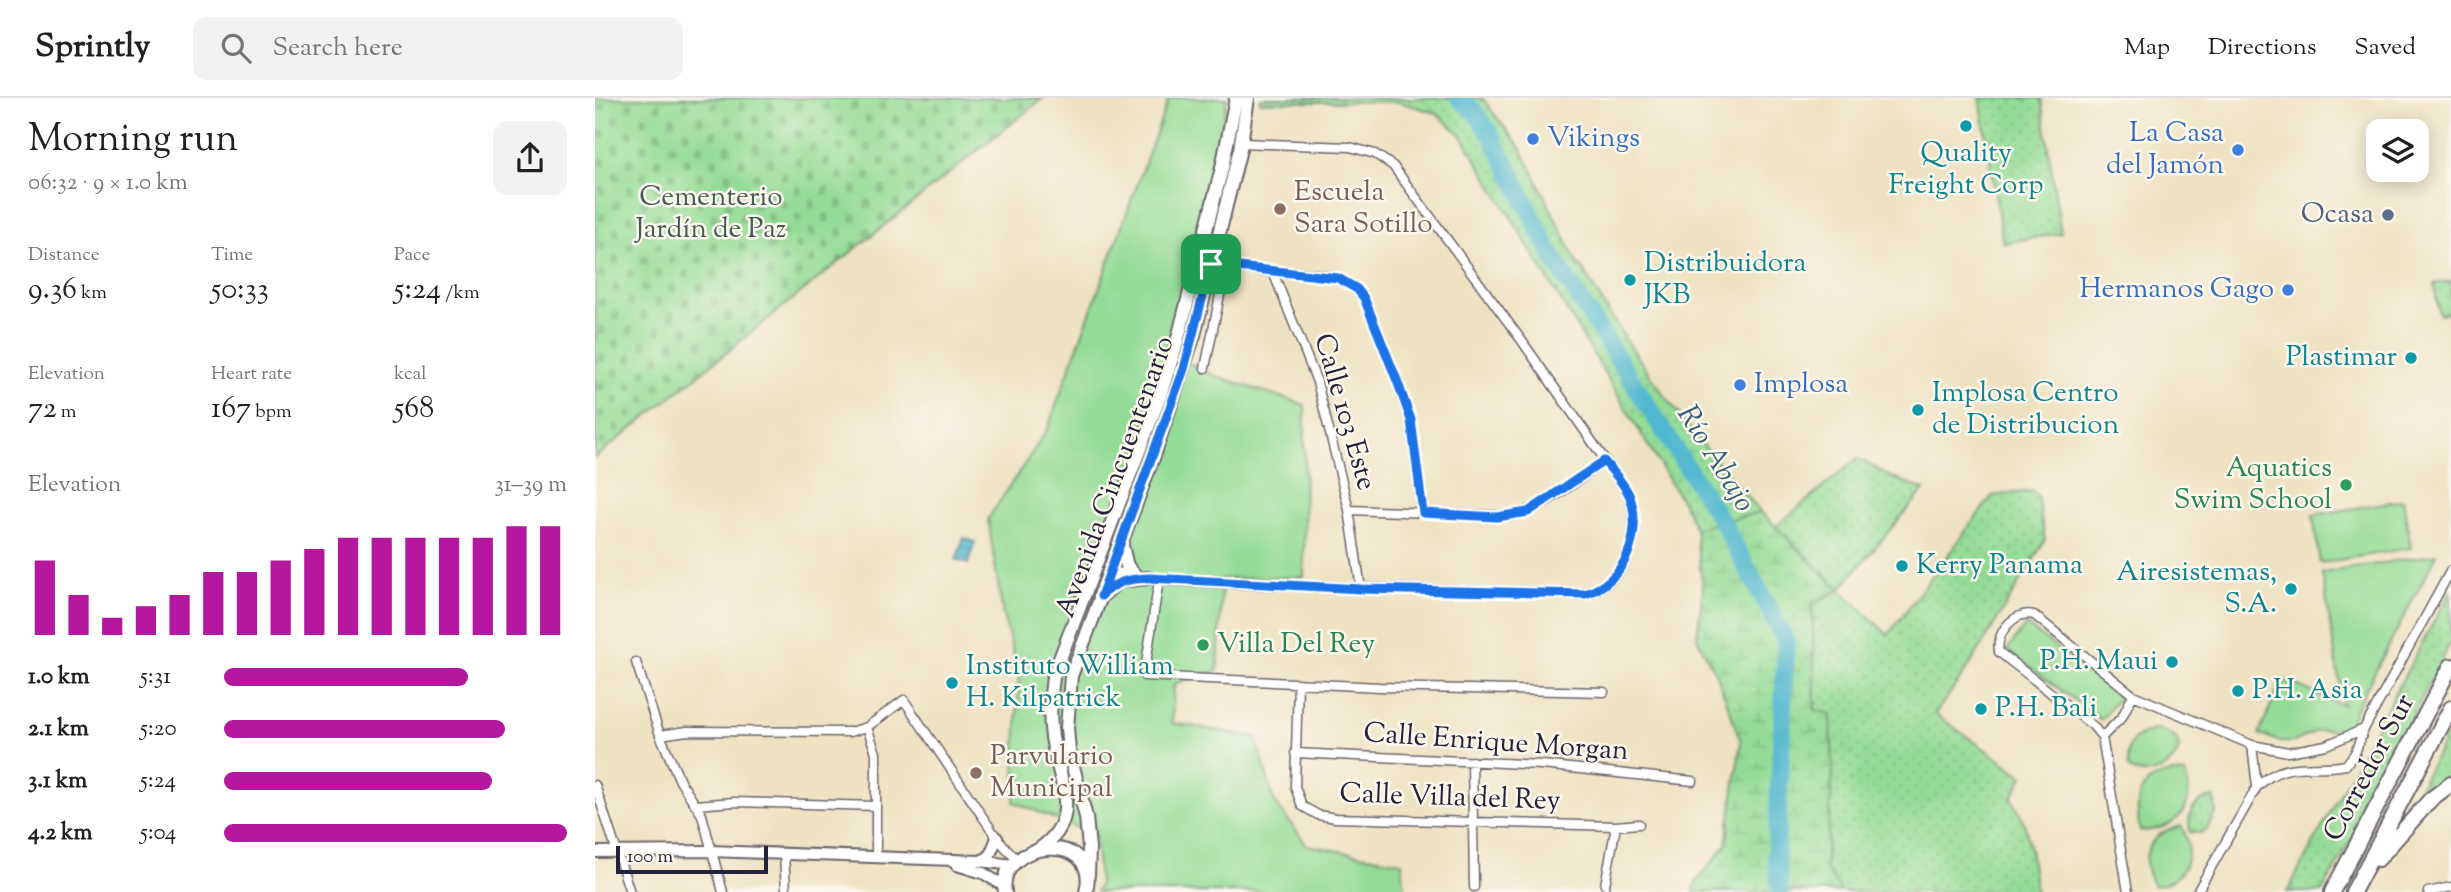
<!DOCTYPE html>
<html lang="en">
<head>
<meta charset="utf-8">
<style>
  body { margin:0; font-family:"Sorts Mill Goudy",serif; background:#f2f2f2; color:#202124; height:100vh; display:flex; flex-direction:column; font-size:26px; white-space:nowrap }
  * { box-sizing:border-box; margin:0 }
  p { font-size:23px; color:#757577 }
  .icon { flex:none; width:38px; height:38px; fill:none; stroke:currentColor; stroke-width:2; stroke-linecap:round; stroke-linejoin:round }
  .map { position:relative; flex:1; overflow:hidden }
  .sheet { display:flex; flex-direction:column; background:#fff; width:595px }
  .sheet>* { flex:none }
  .tools { position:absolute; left:1771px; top:21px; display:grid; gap:14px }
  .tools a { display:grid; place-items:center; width:63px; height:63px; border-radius:14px; background:#fff; box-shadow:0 4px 18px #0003; font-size:35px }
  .scale { position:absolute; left:21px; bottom:18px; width:152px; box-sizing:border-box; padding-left:7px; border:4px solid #22223b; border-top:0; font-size:19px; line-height:24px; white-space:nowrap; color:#22223b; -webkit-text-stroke:5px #fbf7ec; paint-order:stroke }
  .pin { position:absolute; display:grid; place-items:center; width:60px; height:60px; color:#fff; margin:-30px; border-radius:14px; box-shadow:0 4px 10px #0006 }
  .round { display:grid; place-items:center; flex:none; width:74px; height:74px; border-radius:14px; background:#f2f2f2 }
  .head { display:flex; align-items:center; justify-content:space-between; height:119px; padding:0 28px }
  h1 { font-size:38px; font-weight:600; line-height:52px }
  .metrics { display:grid; grid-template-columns:repeat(3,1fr); gap:10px; height:119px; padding:7px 28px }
  .metrics div { display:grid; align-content:center }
  .metrics b { font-size:30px; font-weight:600 }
  .metrics small { font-size:19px; font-weight:400 }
  .metrics p { font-size:19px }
  .chart { height:196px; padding:14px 28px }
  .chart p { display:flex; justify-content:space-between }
  .chart svg { width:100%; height:126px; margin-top:7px; stroke:#b5179e; stroke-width:6 }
  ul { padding:0 28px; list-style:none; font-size:23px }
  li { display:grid; grid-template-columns:112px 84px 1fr; align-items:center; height:52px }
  li i { height:18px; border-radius:9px; background:#b5179e }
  header { display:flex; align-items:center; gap:42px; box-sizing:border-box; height:98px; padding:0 35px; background:#fff; border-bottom:2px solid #e0e0e0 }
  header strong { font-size:33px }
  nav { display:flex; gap:38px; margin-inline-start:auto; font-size:24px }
  .search { width:490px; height:63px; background:#f2f2f2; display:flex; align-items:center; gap:18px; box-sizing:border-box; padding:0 24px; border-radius:14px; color:#757577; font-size:26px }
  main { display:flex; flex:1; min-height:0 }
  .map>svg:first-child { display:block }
  .grass { fill:url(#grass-dots); stroke:#5b7f68; stroke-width:2 }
  .wetland { fill:url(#wetland-marsh); stroke:#5b7f68; stroke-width:2 }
  .cemetery { fill:url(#cemetery-stones); stroke:#5b7f68; stroke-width:2 }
  .green { fill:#94dc96; stroke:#5b7f68; stroke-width:2 }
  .water { fill:url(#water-rules); stroke:#396c85; stroke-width:2 }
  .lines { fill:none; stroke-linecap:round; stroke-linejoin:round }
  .river { stroke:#50b7cf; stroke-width:18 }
  .street-casing { stroke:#6a656a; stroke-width:11 }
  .secondary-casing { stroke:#6a656a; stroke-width:14 }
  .primary-casing { stroke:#6a656a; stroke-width:16 }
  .highway-casing { stroke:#6a656a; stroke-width:18 }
  .street { stroke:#fff; stroke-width:8 }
  .secondary { stroke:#fff; stroke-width:10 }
  .primary { stroke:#fff; stroke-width:12 }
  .highway { stroke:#fff; stroke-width:14 }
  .route-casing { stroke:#fff; stroke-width:14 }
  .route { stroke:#1a73e8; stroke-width:9 }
  .culture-dot { fill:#0f9aa8; stroke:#fbf7ec; stroke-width:2.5 }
  .shop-dot { fill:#3f7fe0; stroke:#fbf7ec; stroke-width:2.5 }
  .education-dot { fill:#8d6e63; stroke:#fbf7ec; stroke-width:2.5 }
  .service-dot { fill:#5c6f8a; stroke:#fbf7ec; stroke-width:2.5 }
  .leisure-dot { fill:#2e9e5b; stroke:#fbf7ec; stroke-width:2.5 }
  .labels { text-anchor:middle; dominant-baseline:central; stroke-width:5; stroke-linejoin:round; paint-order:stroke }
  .shop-label { font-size:28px; fill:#366cbe; stroke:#fbf7ec; text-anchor:end }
  .culture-label { font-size:28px; fill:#0d838f; stroke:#fbf7ec; text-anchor:start }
  .education-label { font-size:28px; fill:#785e54; stroke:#fbf7ec; text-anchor:start }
  .park-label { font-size:28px; fill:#445a56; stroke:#fbf7ec }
  .service-label { font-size:28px; fill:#4e5e75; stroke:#fbf7ec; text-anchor:end }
  .street-label { font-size:28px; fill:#22223b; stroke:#fbf7ec }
  .leisure-label { font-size:28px; fill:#27864d; stroke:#fbf7ec; text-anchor:end }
  .water-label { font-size:30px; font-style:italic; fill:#345e76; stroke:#fbf7ec }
</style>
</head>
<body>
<header>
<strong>Sprintly</strong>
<div class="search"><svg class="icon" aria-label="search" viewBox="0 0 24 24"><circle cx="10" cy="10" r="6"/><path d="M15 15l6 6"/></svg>Search here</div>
<nav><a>Map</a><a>Directions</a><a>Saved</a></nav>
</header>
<main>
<section class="sheet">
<div class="head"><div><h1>Morning run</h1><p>06:32 · 9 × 1.0 km</p></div><a class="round"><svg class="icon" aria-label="share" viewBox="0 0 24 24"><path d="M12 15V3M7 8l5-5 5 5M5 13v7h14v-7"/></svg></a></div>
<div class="metrics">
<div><p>Distance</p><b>9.36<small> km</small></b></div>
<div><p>Time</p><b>50:33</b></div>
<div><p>Pace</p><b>5:24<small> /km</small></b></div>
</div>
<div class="metrics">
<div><p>Elevation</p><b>72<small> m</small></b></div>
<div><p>Heart rate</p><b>167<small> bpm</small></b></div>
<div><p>kcal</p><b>568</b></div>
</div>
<div class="chart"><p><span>Elevation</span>31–39 m</p>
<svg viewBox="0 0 160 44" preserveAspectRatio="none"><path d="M5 44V18M15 44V30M25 44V38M35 44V34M45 44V30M55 44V22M65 44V22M75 44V18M85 44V14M95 44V10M105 44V10M115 44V10M125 44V10M135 44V10M145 44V6M155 44V6"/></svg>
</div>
<ul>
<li><b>1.0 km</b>5:31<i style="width:71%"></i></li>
<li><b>2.1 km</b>5:20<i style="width:82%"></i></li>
<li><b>3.1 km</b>5:24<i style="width:78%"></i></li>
<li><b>4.2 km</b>5:04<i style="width:100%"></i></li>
</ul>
</section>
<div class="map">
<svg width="1856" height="794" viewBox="0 0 1856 794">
  <defs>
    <pattern id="grass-dots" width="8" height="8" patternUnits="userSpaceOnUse" patternTransform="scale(1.75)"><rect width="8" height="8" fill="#94dc96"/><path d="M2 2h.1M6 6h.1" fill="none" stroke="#7fbc82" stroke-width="1.8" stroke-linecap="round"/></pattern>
    <pattern id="wetland-marsh" width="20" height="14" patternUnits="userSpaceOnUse" patternTransform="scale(1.75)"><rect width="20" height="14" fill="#94dc96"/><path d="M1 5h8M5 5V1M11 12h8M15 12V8" fill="none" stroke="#7fbc82"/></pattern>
    <pattern id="cemetery-stones" width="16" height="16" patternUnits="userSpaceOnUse" patternTransform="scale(1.75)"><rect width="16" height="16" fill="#94dc96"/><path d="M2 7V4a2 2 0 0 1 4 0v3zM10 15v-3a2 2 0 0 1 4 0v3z" fill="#7fbc82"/></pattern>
    <pattern id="water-rules" width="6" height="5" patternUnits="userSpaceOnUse" patternTransform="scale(1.75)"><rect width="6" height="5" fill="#50b7cf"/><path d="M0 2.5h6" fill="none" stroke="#4294a9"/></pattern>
  </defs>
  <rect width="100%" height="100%" fill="#fbf7ec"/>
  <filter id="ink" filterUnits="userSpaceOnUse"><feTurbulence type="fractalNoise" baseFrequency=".0143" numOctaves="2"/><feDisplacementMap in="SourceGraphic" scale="14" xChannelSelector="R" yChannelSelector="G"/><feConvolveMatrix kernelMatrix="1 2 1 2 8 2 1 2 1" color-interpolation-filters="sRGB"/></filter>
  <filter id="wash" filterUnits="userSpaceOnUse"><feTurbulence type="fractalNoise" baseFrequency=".00686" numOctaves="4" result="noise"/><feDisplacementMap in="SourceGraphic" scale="28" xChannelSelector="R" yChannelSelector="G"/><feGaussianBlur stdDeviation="1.57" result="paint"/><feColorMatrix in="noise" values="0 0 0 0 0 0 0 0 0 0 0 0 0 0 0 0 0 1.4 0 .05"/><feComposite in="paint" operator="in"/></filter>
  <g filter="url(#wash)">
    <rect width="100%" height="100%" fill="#efe2c2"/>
    <path class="grass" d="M665,0h222l40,52 57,117 2,-1c49,87 113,173 180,246l-66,17 -8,-19 -225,-374 -26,-23 -37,-11h-139z
      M1385,0h61l20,135 -58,10z
      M1856,183v31l-12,2 -5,-30z
      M1263,360l33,19 33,13 -84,99 48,46 104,-139 40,-5 5,4 8,45 -75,125 -35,49 88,62 -12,23c20,24 20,63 25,93h-195l-16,-25 8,-96 -18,-60 -3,-108 28,-13 -65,-63z
      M1856,492v52l-47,91 -35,76 -47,83h-35z
      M1856,630v48l-38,32 -3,-3z
      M1619,699l2,15 -10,18 -7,3 -9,-1c-4,-20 5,-32 24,-35z"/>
    <path class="wetland" d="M1166,414l79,78 -28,13 3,107 16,4 2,57 -8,96 16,25h-147l2,-10 30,-37 15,-104 -24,-65 -20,-38 6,-50 -8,-59z"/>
    <path class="cemetery" d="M0,0h448l-448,360z"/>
    <path class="green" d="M574,0h58c-14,86 -35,171 -58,255l44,22 92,30 -1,172 -82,2 -4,91 -44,14 -2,39 84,14 18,64 33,44 95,17 3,30h-309l3,-8 -4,-49 -81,-33 5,-129 -16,-57 -15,-97 59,-89z
      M1808,402l8,48 -91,15 -7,-48z
      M1842,456l-82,156 -5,17 -34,4 -22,11h-13l-22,-8 23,-55 61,26 -21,-132z
      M1431,527l94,71 -19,24 -94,-70z
      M1561,631c6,2 16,4 20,10 10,15 -12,33 -26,34 -8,1 -14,-1 -21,-4 -4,-26 3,-32 27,-40z
      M1576,675l14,1c13,36 -12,56 -45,57 -5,-29 -5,-51 31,-58z
      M1586,728c16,26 5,56 -27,60 -17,-31 -6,-52 27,-60z"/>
    <path class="water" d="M369,440l11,4 -7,22 -12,-4z"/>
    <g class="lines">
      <path class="river" d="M864,0l16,14 17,24 59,118 173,271 62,116 -10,215 4,36"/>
    </g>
  </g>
  <g filter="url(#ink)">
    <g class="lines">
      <defs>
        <path id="street" d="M616,166l62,8 44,110 32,128 12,79
          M678,174c32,2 71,-3 91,26l34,85 12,37 13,93
          M610,270l21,-102
          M754,412l162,6c35,-9 65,-34 93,-55
          M515,473l49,9 102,5 325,9c44,-13 55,-61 42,-101l-106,-152 -129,-175 -18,-12 -25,-7 -109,-4
          M564,482l-15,96 236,11 224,5
          M41,564l24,73 20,46 22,34 21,77
          M703,585l-3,104 7,19 16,9 18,3 280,8 23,-2
          M272,629l9,26v104
          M65,637l27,-4 163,1 17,-5 37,-27 93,138 20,22
          M1507,639l20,-20 11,-22
          M1657,647l5,42
          M700,655l247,12 151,16
          M877,663l2,126
          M0,687l35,107
          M101,707l38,-3 142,4
          M189,755l2,39
          M1010,787l11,-59
          M1533,794l-26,-155 -9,-11 -94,-74c-4,-19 16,-42 35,-37l99,80 119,50 36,7 38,-7 38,-16
          M1602,794l60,-105c29,-29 54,-15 89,-22l9,-12 9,-24 87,-159
          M1833,794l23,-5"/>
        <path id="secondary" d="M0,754l115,-1 270,10 33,4
          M385,763l9,-4 8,-19
          M362,767l26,8 21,13"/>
        <path id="primary" d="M526,444l6,24 9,10
          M509,496l15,-13 29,-3
          M443,752c47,-31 20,-69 14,-113 -3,-21 -2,-40 1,-60l107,-281 16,-50 46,-178 14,-70
          M493,777l1,-27 -3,-31 -17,-66 -2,-23 4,-52 82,-218 41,-123 46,-186 8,-51
          M410,794c-9,-52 97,-63 81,0"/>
        <path id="highway" d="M1783,761l53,-60 20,-15
          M1737,794l119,-226
          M1758,794l98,-184"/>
      </defs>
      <use href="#street" class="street-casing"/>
      <use href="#secondary" class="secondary-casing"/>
      <use href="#primary" class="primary-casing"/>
      <use href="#highway" class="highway-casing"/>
      <use href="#street" class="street"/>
      <use href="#secondary" class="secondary"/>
      <use href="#primary" class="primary"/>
      <use href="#highway" class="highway"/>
    </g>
  </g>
  <g class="lines" filter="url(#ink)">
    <defs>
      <path id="route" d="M616,166l127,14 19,11 7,9 34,85 13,37 12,93 74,4 31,-5 76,-51c9,11 21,23 26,36 13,37 -5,85 -45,97l-224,-5 -212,-11c-21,1 -33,3 -48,18l83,-227z"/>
    </defs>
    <use href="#route" class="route-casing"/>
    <use href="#route" class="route"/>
  </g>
  <g class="culture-dot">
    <circle cx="1371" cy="28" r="7"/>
    <circle cx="1035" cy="182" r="7"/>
    <circle cx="1816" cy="260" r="7"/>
    <circle cx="1323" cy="312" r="7"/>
    <circle cx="1307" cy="468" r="7"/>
    <circle cx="1696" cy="491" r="7"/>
    <circle cx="1577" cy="564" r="7"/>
    <circle cx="357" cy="585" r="7"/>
    <circle cx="1643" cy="593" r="7"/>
    <circle cx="1386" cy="611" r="7"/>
  </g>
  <g class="shop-dot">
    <circle cx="938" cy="41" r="7"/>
    <circle cx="1643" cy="52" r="7"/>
    <circle cx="1693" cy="192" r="7"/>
    <circle cx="1145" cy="287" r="7"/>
  </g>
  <g class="education-dot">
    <circle cx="685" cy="111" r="7"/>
    <circle cx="381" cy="675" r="7"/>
  </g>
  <circle class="service-dot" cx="1793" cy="117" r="7"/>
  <g class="leisure-dot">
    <circle cx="1751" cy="387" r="7"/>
    <circle cx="608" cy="547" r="7"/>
  </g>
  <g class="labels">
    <g class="shop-label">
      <text x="1629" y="36">La Casa<tspan x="1629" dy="32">del Jamón</tspan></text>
      <text x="952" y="41" text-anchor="start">Vikings</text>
      <text x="1679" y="192">Hermanos Gago</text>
      <text x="1159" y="287" text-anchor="start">Implosa</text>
    </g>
    <g class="culture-label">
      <text x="1371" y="56" text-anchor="middle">Quality<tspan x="1371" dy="32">Freight Corp</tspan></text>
      <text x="1049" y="166">Distribuidora<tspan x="1049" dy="32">JKB</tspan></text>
      <text x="1802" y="260" text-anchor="end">Plastimar</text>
      <text x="1337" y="296">Implosa Centro<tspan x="1337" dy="32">de Distribucion</tspan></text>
      <text x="1321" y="468">Kerry Panama</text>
      <text x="1682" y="475" text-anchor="end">Airesistemas,<tspan x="1682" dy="32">S.A.</tspan></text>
      <text x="1563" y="564" text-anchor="end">P.H. Maui</text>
      <text x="371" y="569">Instituto William<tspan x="371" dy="32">H. Kilpatrick</tspan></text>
      <text x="1657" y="593">P.H. Asia</text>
      <text x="1400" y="611">P.H. Bali</text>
    </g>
    <g class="education-label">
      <text x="699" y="95">Escuela<tspan x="699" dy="32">Sara Sotillo</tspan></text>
      <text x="395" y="659">Parvulario<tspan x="395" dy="32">Municipal</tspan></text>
    </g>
    <g class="park-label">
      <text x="116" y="100">Cementerio<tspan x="116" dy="32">Jardín de Paz</tspan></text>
    </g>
    <g class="service-label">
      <text x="1779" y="117">Ocasa</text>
    </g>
    <g class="street-label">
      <text transform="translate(749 314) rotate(74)">Calle 103 Este</text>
      <text transform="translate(521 379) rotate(-70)">Avenida Cincuentenario</text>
      <text transform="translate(901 645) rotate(4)">Calle Enrique Morgan</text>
      <text transform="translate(1775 670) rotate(-62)">Corredor Sur</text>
      <text transform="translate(855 700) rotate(2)">Calle Villa del Rey</text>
    </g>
    <g class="leisure-label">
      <text x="1737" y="371">Aquatics<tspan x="1737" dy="32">Swim School</tspan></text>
      <text x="622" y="547" text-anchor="start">Villa Del Rey</text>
    </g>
    <g class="water-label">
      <text transform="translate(1120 361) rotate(58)">Río Abajo</text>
    </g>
  </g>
</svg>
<div class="tools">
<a><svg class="icon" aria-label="layers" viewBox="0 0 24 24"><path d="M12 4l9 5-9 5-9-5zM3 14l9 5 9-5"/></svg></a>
</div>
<div class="scale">100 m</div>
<div class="pin" style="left:616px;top:166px;background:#1e9e55"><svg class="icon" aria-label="arrive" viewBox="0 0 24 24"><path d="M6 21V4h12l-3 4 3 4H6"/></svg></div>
</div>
</main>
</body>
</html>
